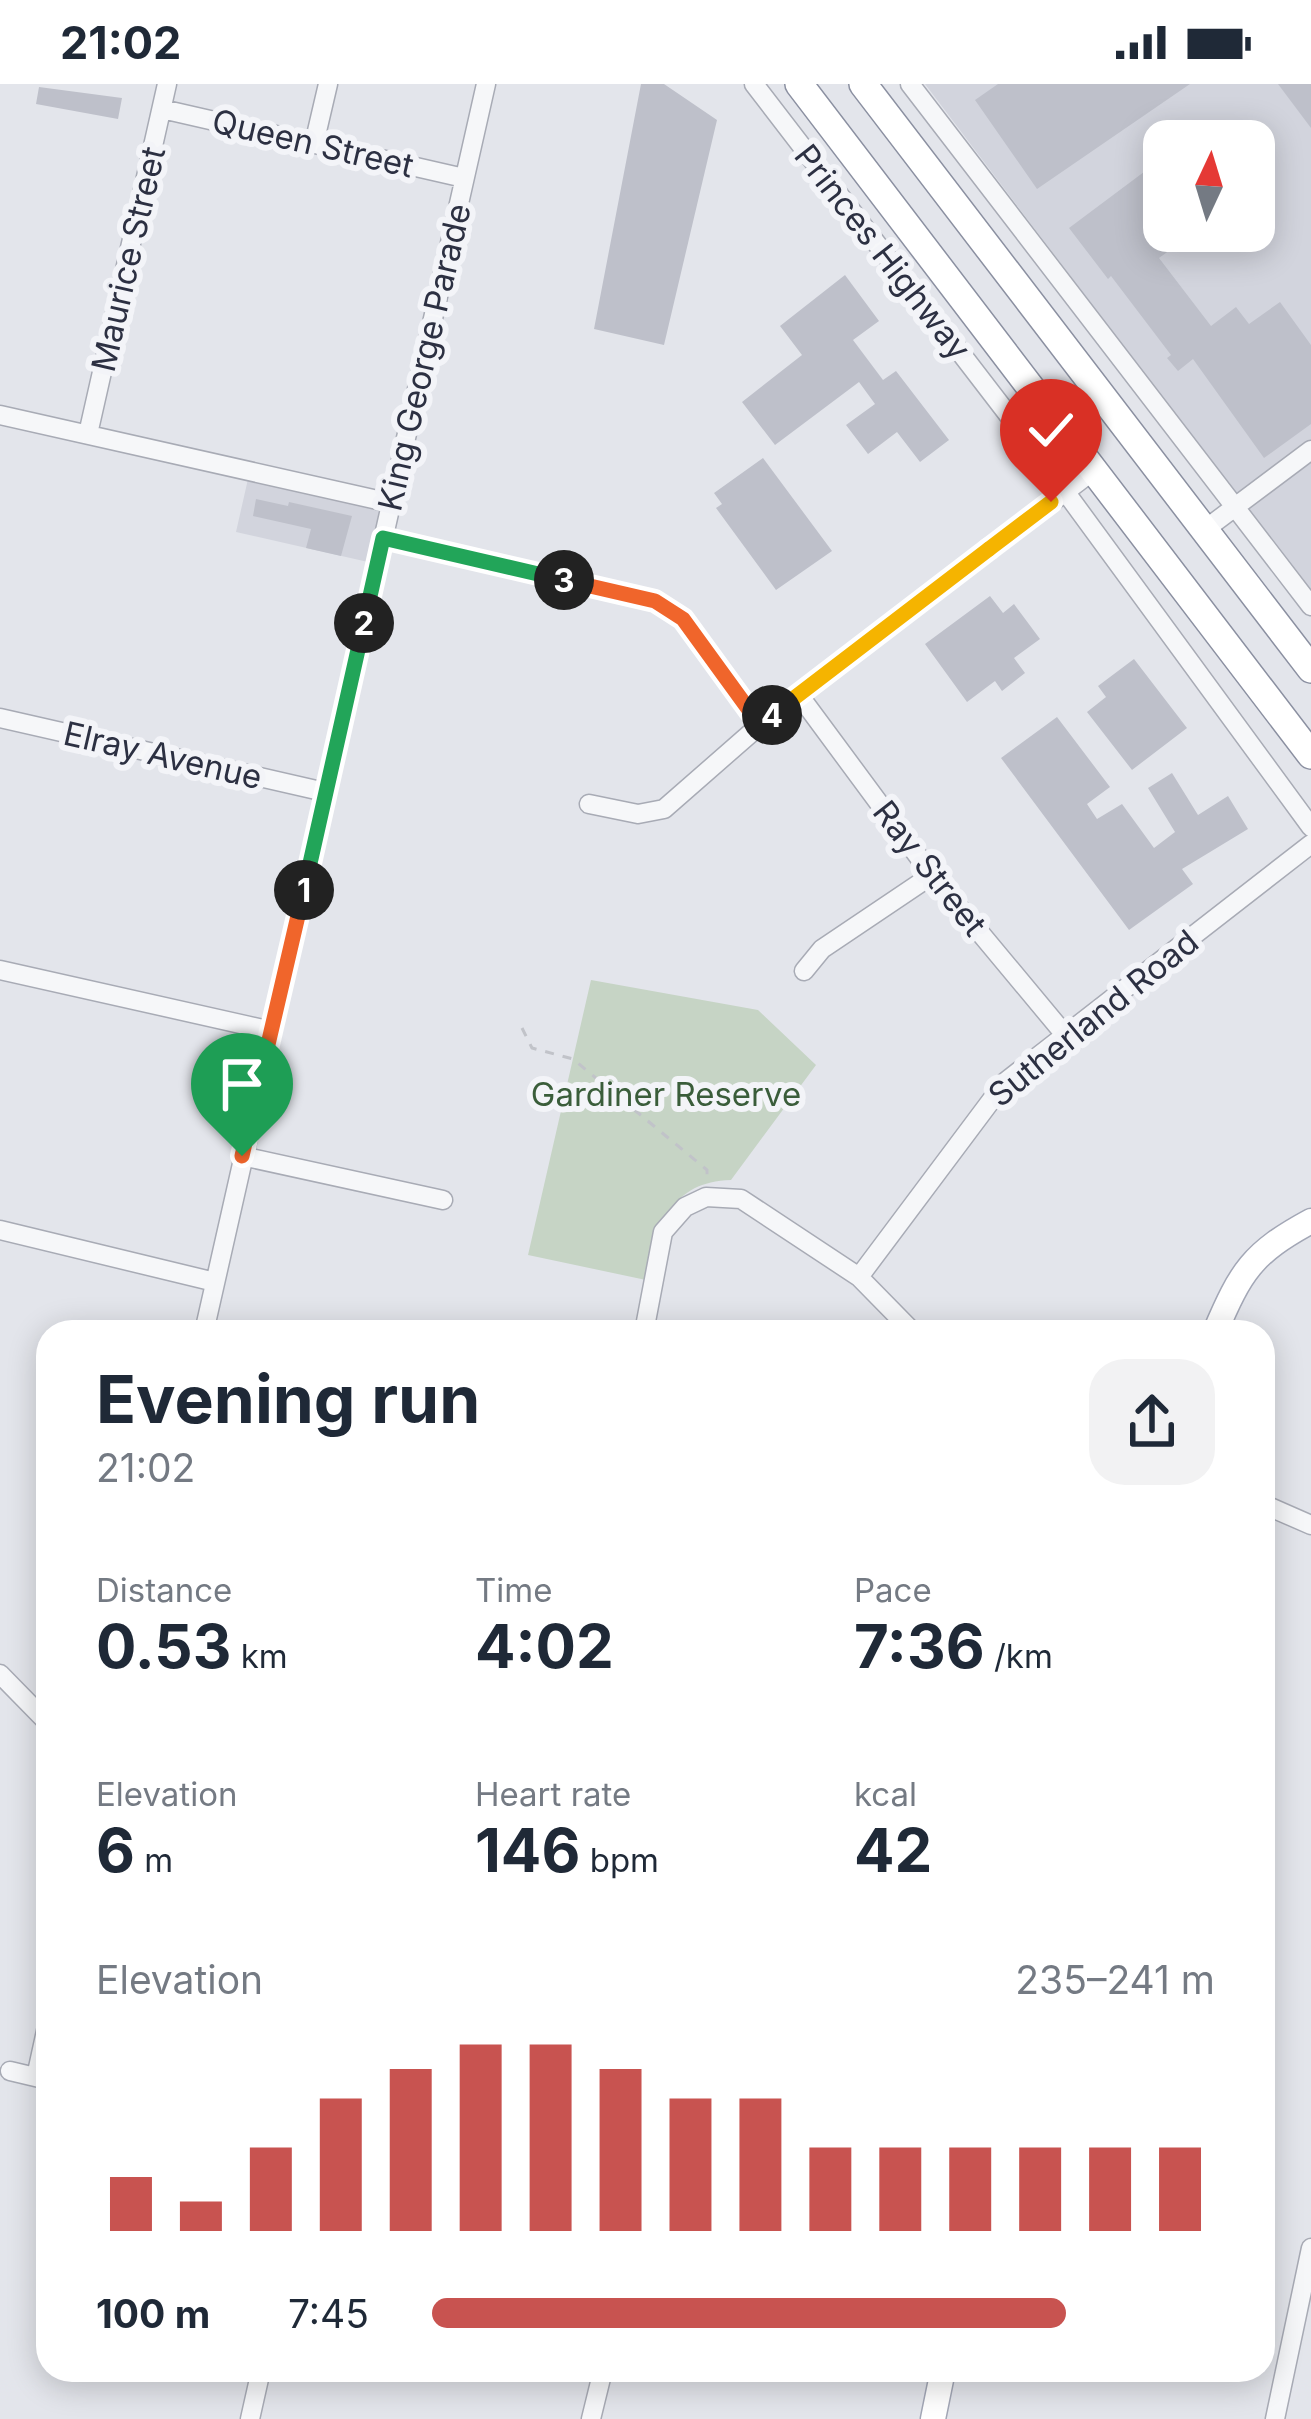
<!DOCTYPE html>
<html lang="en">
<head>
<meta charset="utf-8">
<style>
  body { margin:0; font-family:Inter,sans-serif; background:#f2f2f3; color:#1f2937; height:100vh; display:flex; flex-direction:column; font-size:45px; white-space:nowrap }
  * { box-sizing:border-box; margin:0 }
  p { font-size:39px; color:#747a83 }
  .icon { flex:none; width:66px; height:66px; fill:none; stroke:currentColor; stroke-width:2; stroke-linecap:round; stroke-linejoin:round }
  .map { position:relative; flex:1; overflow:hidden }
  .side { position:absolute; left:36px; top:1236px; width:1239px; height:1062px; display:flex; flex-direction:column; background:#fff; border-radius:36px; box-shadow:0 6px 30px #0003 }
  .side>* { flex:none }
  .needle { width:78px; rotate:4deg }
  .controls { position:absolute; left:1143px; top:36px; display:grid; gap:24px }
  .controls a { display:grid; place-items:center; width:132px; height:132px; border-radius:24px; background:#fff; box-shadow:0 6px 30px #0003; font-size:60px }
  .pin { position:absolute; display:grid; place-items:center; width:102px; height:102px; color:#fff; margin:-123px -51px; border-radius:50% 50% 50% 0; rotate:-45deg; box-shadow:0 0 12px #0007 }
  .pin .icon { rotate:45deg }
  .km { position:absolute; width:60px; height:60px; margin:-30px; border-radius:50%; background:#222; color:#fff; font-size:33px; line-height:60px; text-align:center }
  .round { display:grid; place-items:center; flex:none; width:126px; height:126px; border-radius:36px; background:#f2f2f3 }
  .summary { display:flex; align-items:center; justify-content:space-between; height:204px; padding:0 60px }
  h1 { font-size:66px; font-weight:700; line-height:90px }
  .stats { display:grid; grid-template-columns:repeat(3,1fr); gap:18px; height:204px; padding:12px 60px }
  .stats div { display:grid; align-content:center }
  .stats b { font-size:60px; font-weight:700 }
  .stats small { font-size:33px; font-weight:400 }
  .stats p { font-size:33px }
  .chart { height:336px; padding:24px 60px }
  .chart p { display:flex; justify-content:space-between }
  .chart svg { width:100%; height:216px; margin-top:12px; stroke:#c85350; stroke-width:6 }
  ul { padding:0 60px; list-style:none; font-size:39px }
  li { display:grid; grid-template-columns:192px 144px 1fr; align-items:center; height:90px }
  li i { height:30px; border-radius:15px; background:#c85350 }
  .status { display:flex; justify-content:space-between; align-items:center; height:84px; padding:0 60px; background:#fff; direction:ltr }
  .status svg { height:33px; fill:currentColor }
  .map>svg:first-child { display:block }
  .built { fill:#d2d4dd; fill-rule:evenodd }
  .green { fill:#c6d4c5 }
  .building { fill:#bec0ca }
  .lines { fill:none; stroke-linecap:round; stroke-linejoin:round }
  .minor-casing { stroke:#a8abb5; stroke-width:21 }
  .major-casing { stroke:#a3a7b6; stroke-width:27 }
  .highway-casing { stroke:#8b90a1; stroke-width:30 }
  .path { stroke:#c1c3c9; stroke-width:3; stroke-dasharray:9 9; stroke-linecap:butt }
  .minor { stroke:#f6f7f9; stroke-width:18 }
  .major { stroke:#fff; stroke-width:24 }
  .highway { stroke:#fff; stroke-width:27 }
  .split-1-casing { stroke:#fff; stroke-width:24 }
  .split-2-casing { stroke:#fff; stroke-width:24 }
  .split-3-casing { stroke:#fff; stroke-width:24 }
  .split-4-casing { stroke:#fff; stroke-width:24 }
  .split-5-casing { stroke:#fff; stroke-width:24 }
  .split-6-casing { stroke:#fff; stroke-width:24 }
  .split-1 { stroke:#f0652b; stroke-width:15 }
  .split-2 { stroke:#22a559; stroke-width:15 }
  .split-3 { stroke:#22a559; stroke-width:15 }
  .split-4 { stroke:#f0652b; stroke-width:15 }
  .split-5 { stroke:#f5b400; stroke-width:15 }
  .split-6 { stroke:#f5b400; stroke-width:15 }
  .labels { text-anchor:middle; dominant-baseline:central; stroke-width:12; stroke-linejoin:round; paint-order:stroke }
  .street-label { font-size:33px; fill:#2c3042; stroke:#f3f4f8 }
  .park-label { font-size:33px; fill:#3a5d3a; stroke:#f3f4f8 }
</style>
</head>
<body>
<div class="status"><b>21:02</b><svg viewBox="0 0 49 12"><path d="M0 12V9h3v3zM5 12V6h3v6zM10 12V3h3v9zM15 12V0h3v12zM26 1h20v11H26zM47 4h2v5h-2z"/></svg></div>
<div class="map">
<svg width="1311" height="2335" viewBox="0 0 1311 2335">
  <rect width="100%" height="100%" fill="#e3e5eb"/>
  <path class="built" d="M925,0h386v509l-74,-97zM1164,57h90v90h-90z
    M248,395l132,31 -12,52 -132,-30z"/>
  <path class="green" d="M591,896l167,30 58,55 -85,115c-63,2 -72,48 -85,100l-118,-25z"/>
  <path class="building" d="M641,0h23l53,36 -53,225 -70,-16z
    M998,0h192l-153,105 -62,-89z
    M1278,0h33v44z
    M39,3l83,11 -4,21 -82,-15z
    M1164,73v74h32l-37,27 52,68 25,-19 13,17 31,-22 31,43v79l-47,34 -71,-99 -15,12 -11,-13 4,-3 -60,-79 -3,3 -39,-51z
    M845,191l34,46 -26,19 30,40 13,-9 53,69 -29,22 -23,-30 -29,22 -22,-29 29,-21 -16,-22 -84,63 -33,-43 60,-47 -22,-29z
    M763,374l69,93 -56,39 -60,-82 6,-4 -8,-11z
    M256,415l32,7 1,-4 63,14 -11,40 -35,-8 5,-19 -58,-13z
    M990,512l13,17 11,-9 26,35 -26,19 11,15 -23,18 -7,-10 -28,21 -42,-58z
    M1134,575l53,69 -55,42 -45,-58 19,-15 -8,-11z
    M1057,633l53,70 -23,17 10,15 25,-15 32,44 21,-16 -27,-44 24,-15 26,42 30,-19 20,33 -66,40 11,15 -64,46 -128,-172z"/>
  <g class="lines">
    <defs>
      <path id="minor" d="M754,0l272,354 285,389
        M910,0l401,522
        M162,25l302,69
        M314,60l14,-60
        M0,331l391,88
        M88,350l79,-350
        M1203,447l108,-81
        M383,454l272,63 29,18 76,106
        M799,611l133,180 134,161
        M0,634l325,74
        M589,720l49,10 26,-5 96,-84 334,-255
        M0,886l272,61
        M804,887l18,-22 110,-74
        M242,1072l201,44
        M0,1146l215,52
        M859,1193l146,-195 306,-238
        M204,1248l282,-1248
        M644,1248l19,-100 22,-25 21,-10 35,2 118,78 54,55
        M1263,1420l48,21
        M0,1590l48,49
        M10,1987l38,9
        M36,1993l12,-55
        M250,2335l11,-49
        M591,2335l12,-49
        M1275,2335l36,-171"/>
      <path id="major" d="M1215,1248c26,-61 37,-79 96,-111
        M933,2335l10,-49"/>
      <path id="highway" d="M799,0l512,671
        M863,0l448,585"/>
    </defs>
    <use href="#minor" class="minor-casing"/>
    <use href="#major" class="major-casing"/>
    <use href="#highway" class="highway-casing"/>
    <path class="path" d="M522,944l10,20 41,11 134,111v7"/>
    <use href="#minor" class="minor"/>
    <use href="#major" class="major"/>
    <use href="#highway" class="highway"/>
  </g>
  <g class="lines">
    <defs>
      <path id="split-1" d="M242,1072l62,-266"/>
      <path id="split-2" d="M304,806l60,-267"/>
      <path id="split-3" d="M364,539l19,-85 181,42"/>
      <path id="split-4" d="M564,496l91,21 28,18 77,106 12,-10"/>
      <path id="split-5" d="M772,631l217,-166"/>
      <path id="split-6" d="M989,465l62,-47"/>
    </defs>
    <use href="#split-1" class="split-1-casing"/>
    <use href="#split-2" class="split-2-casing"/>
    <use href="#split-3" class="split-3-casing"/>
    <use href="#split-4" class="split-4-casing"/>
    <use href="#split-5" class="split-5-casing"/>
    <use href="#split-6" class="split-6-casing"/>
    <use href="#split-1" class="split-1"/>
    <use href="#split-2" class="split-2"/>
    <use href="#split-3" class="split-3"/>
    <use href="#split-4" class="split-4"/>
    <use href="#split-5" class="split-5"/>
    <use href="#split-6" class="split-6"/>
  </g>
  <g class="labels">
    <g class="street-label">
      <text transform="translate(313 59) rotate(13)">Queen Street</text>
      <text transform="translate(883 168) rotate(52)">Princes Highway</text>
      <text transform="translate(128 175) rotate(-77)">Maurice Street</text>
      <text transform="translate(424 273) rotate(-77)">King George Parade</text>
      <text transform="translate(163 671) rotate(13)">Elray Avenue</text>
      <text transform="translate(930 784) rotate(52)">Ray Street</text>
      <text transform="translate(1093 934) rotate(-39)">Sutherland Road</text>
    </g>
    <g class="park-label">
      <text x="666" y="1010">Gardiner Reserve</text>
    </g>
  </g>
</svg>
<div class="controls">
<a><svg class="needle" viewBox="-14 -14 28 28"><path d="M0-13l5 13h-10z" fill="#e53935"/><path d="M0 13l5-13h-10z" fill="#747a83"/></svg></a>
</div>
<div class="pin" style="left:242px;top:1072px;background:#1e9e55"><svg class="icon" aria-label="arrive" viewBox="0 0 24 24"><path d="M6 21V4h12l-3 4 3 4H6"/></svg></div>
<div class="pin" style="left:1051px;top:418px;background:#d93025"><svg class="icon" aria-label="check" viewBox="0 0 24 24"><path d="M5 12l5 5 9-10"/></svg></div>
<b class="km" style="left:304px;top:806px">1</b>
<b class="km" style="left:364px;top:539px">2</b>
<b class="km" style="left:564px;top:496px">3</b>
<b class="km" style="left:772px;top:631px">4</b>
<section class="side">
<div class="summary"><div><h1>Evening run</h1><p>21:02</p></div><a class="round"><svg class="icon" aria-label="share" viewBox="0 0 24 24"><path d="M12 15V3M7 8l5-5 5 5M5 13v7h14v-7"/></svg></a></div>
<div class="stats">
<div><p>Distance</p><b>0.53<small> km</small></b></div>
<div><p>Time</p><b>4:02</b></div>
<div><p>Pace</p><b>7:36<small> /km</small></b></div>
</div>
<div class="stats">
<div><p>Elevation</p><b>6<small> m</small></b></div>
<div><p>Heart rate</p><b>146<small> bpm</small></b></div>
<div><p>kcal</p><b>42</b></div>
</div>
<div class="chart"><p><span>Elevation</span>235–241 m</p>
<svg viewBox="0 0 160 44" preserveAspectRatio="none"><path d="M5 44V33M15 44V38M25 44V27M35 44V17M45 44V11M55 44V6M65 44V6M75 44V11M85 44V17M95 44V17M105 44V27M115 44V27M125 44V27M135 44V27M145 44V27M155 44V27"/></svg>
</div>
<ul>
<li><b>100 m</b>7:45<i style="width:81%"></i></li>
</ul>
</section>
</div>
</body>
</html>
